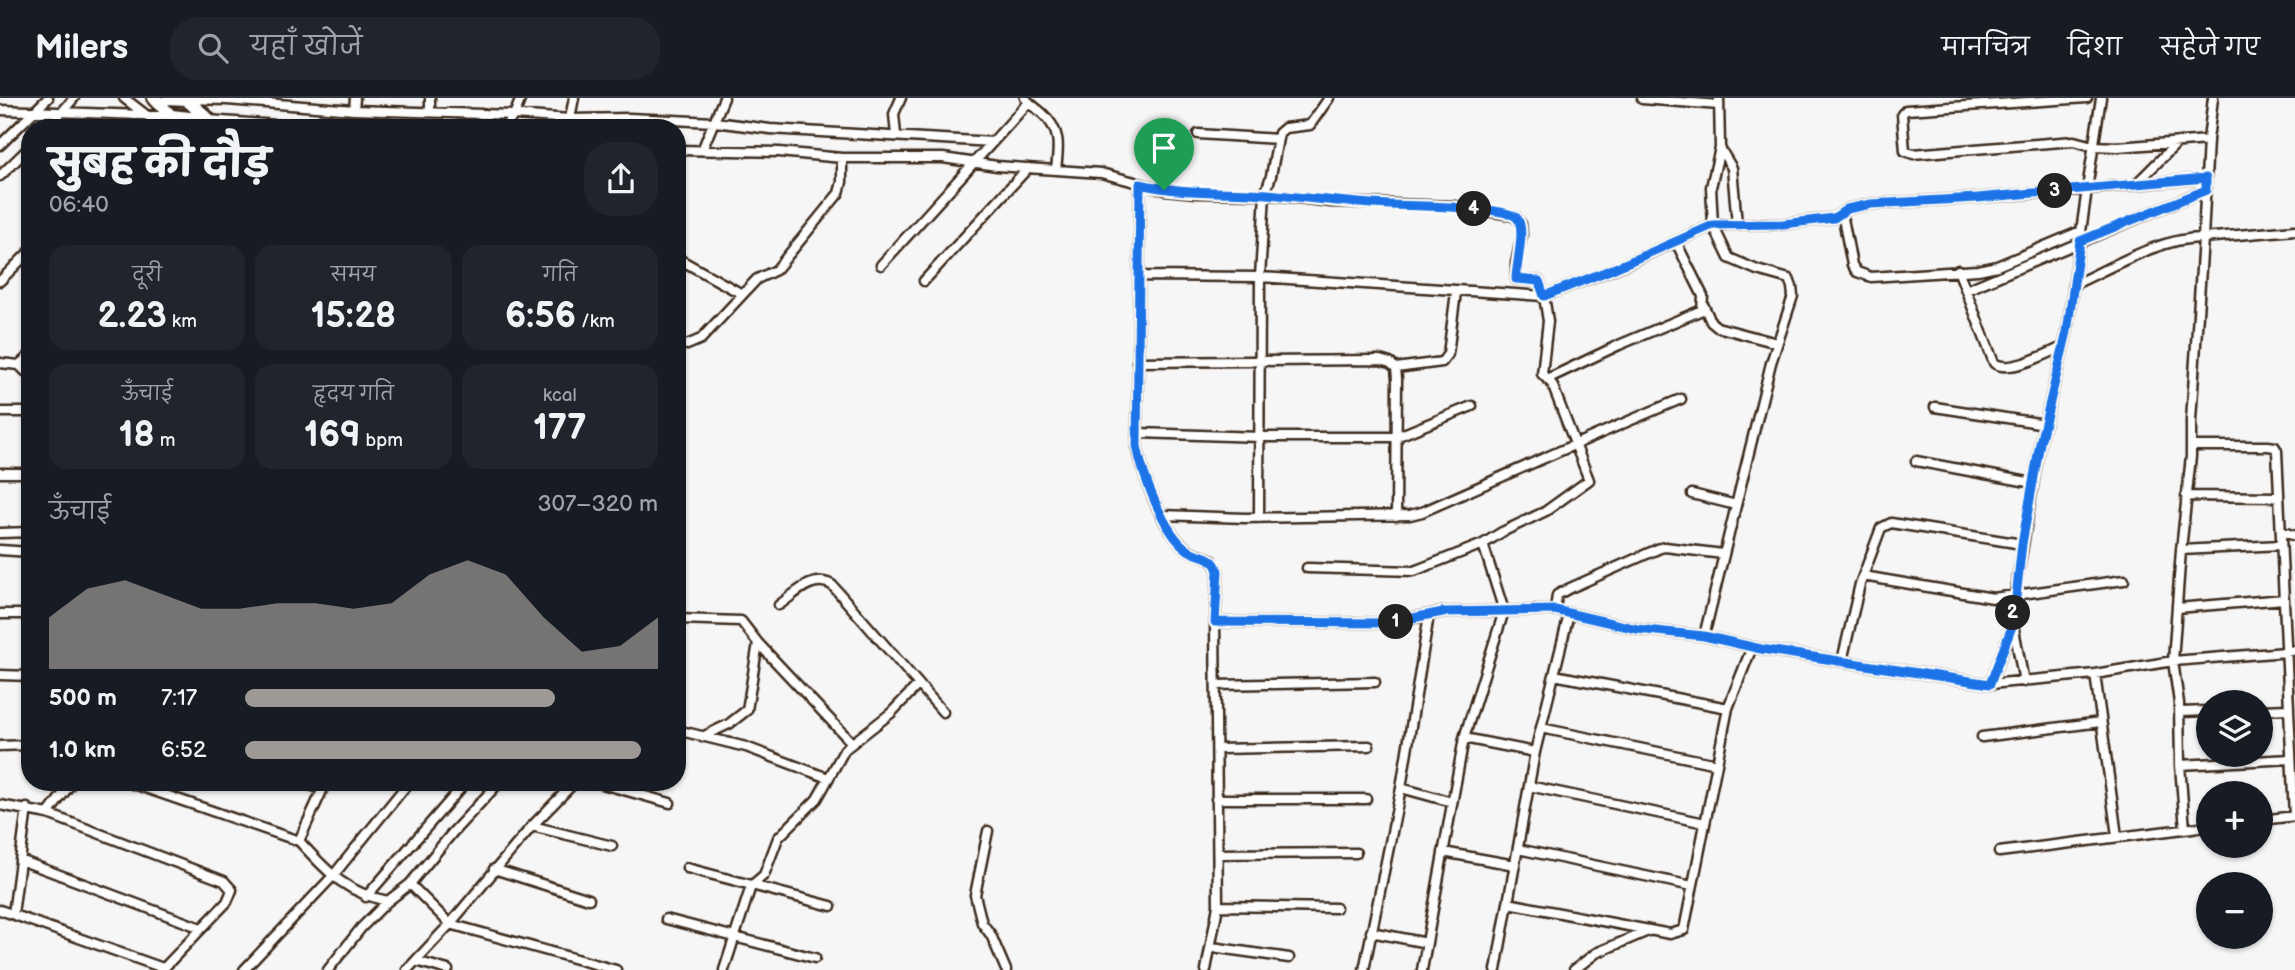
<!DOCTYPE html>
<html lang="hi">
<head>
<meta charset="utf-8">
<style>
  body { margin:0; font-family:"Balsamiq Sans","Playpen Sans Deva",sans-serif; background:#20242c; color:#f1f3f6; height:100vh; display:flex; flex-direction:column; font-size:26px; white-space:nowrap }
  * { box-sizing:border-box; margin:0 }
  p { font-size:23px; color:#9ea1a6 }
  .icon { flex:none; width:38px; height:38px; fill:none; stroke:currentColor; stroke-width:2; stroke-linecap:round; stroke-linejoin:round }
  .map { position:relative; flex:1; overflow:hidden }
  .side { position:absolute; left:21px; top:21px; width:665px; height:672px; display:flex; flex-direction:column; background:#171b24; border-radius:28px; box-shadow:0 2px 5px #0004 }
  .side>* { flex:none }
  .buttons { position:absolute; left:2196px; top:592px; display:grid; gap:14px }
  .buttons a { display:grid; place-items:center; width:77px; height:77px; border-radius:50%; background:#171b24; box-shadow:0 2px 5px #0004; font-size:35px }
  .pin { position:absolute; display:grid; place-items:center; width:60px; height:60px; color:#fff; margin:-72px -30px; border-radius:50% 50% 50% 0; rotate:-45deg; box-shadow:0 0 7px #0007 }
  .pin .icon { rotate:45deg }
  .km { position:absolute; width:35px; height:35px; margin:-18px; border-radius:50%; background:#222; color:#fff; font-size:19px; line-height:35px; text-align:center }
  .round { display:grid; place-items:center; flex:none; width:74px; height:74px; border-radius:28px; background:#20242c }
  .overview { display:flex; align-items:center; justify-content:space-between; height:119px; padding:0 28px }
  h1 { font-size:38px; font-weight:800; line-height:52px }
  .figures { display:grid; grid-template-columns:repeat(3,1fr); gap:10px; height:119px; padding:7px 28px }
  .figures div { display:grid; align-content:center; border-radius:18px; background:#20242c; text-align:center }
  .figures b { font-size:35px; font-weight:800 }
  .figures small { font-size:19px; font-weight:400 }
  .figures p { font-size:19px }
  .chart { height:196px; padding:14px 28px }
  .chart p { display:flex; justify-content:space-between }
  .chart svg { width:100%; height:126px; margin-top:7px; fill:#9f9995; opacity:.7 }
  ul { padding:0 28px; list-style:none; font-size:23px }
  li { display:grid; grid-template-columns:112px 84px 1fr; align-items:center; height:52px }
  li i { height:18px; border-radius:9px; background:#9f9995 }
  header { display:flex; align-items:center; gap:42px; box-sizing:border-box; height:98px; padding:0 35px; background:#171b24; border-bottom:2px solid #363941 }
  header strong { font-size:33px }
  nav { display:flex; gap:38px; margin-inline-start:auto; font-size:24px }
  .search { width:490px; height:63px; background:#20242c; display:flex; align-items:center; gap:18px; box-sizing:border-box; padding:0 24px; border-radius:28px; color:#9ea1a6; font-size:26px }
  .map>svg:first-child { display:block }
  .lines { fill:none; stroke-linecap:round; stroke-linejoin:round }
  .street-casing { stroke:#3b2a1e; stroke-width:13 }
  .secondary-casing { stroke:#3b2a1e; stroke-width:18 }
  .street { stroke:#fff; stroke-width:8 }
  .secondary { stroke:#fff; stroke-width:12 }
  .route-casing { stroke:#fff; stroke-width:14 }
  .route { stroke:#1a73e8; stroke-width:9 }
</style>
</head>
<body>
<header>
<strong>Milers</strong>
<div class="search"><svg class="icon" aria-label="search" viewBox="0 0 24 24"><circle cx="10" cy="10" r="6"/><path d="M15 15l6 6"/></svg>यहाँ खोजें</div>
<nav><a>मानचित्र</a><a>दिशा</a><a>सहेजे गए</a></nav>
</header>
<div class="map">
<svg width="2295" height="872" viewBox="0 0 2295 872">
  <rect width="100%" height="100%" fill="#f7f6f6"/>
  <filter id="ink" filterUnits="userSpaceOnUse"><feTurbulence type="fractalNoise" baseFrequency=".0143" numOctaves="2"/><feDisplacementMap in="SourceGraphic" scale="14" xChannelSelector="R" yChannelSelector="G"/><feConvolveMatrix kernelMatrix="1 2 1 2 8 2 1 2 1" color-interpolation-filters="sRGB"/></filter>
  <g filter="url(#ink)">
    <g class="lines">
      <defs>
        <path id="street" d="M124,0l39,30
          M1025,0c5,6 11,10 17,15 19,17 17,33 14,56
          M1329,0l-19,27 -25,3 -6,5 -8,43 -6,18 -5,83 284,19 4,25 -6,53 10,10 37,96 -43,31 -44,21 -19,12 21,67 -40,127 -42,232
          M1719,0l1,50 -9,39 2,38 16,33 28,12 32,9 3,8 1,9 -22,67 -67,273 57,13 229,35 105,-10 78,-13 113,-9 9,-2
          M2087,0l-181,12 -4,4 3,37 8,3 161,-13 19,5 25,1 90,-7 5,-42
          M187,1l40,1 127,10 160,5 56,4 59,-1 86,4 55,7 223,13
          M1642,1l77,6
          M0,12l171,6 12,12
          M354,12l1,-12
          M430,14v-14
          M208,22l112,8
          M48,30l26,-30
          M504,30l10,-13 7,-17
          M568,30l6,-30
          M1198,36l80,5
          M896,37l-2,-21 7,-16
          M2208,42l-5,98 92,-8
          M0,47l48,-47
          M1720,50l12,20 5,56
          M677,52l102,2 63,6h101l54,8 104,7 64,17 30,3 70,1 66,8 123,4 52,8 10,3 5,7 1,11 -6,28v16l23,2 5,15 70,-27 99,-44 70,-1 51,-6 13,-9 24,-5 106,-6 110,-9 14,-91
          M702,52l22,-52
          M0,78l30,-29
          M1140,86l-3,262c6,31 25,84 50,103 7,5 18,7 25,11l6,11 -3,51 3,284 -12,64
          M2136,86l42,-42
          M1842,115l10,52 5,7 14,5 107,-7 19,-4 84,-35
          M677,160l65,36
          M881,167l147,-162
          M1958,172l36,93c15,11 52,-9 69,-16
          M1140,178l120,1 -1,241
          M0,183l30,-30
          M924,183l104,-113
          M2073,187c38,-17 88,-48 130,-47l-12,182v36l-10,94 -8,111 6,42 1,62 5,64
          M1966,192l239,-100
          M1704,208l7,16 6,5 60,16
          M677,244l10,3 14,-6 56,-60 19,-9 63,-77 3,-11v-24
          M30,257l-11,10 11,11
          M1137,264l243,-2 10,3 6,5 1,11 -1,137
          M0,265l19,2
          M1396,270l46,-6 6,-8 8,-62
          M1547,281l72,-34 83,-35 1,-14 -27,-54
          M1935,309l110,17
          M0,314h30
          M1139,335l121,4h136l76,-31
          M2191,348h77l7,1 2,4 17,365
          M1916,363l117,22
          M0,375h30
          M1692,396l44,11
          M2186,398l92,1
          M1162,417l83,3 165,-3 12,-3c87,-38 172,-77 259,-113
          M2281,433l14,5
          M0,435l30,-1
          M0,452l30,2
          M2181,452l100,-5
          M1307,470l107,3 69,-27
          M1863,478l130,22 131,-18
          M779,507c16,-11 33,-31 53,-20l111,127
          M2177,510l107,-9
          M1555,512l2,-15 11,-6 92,-41 5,-1 58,7
          M0,516h30
          M677,521l64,2 17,22 -11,67 -18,14 -27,13
          M1215,524l172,1 56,-11 112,-2 82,19 67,7
          M758,545l94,100
          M1842,563l18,-77 21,-56 10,-5 131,21
          M2095,576l22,162
          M0,577l30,1
          M1554,577l174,33
          M2024,584l-11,-58 2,-30 25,-151 27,-111 20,-143 119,-11
          M1990,586l23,-59
          M1216,587l159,-3
          M2261,612l28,-1
          M2180,614l28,-1
          M1541,630l176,36
          M677,632l69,17 82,31
          M1982,639l119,-15
          M1464,640l71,14
          M0,648l30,-1
          M1217,651l152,-3
          M2180,667l111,-6
          M128,684l171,59
          M301,684l21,7
          M326,684l-27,59c29,31 46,52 89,60l22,-17 40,40 166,46
          M595,684l75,21
          M1529,688l176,37
          M1401,690l51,14
          M1216,701h150
          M0,707l48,9 176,67 8,9 -5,12 -65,68
          M48,716l24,-32
          M2261,722l34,-4
          M532,728l80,20
          M988,733l-13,64 7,28 9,12 15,35
          M1518,751l174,37
          M1443,754l72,13
          M1999,754l209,-26
          M1218,756l138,-1
          M20,762l181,68
          M687,770l144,38
          M494,771l95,30
          M410,786l43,-52 43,-46
          M366,799l100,-115
          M1508,805l162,31 14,-4 44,-222 24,-61
          M1218,808l118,2
          M0,812l163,58
          M13,816l14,-106
          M666,821l149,39
          M1371,834l56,11
          M1212,849l77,11
          M416,863l32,9
          M244,872l88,-93 77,-95
          M328,872l33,-42 27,-27
          M407,872l43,-46 82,-98 43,-44
          M724,872l27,-84 13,-11 14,-37 39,-39 28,-50 46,-36 27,-28
          M1364,872l37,-182 28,-173
          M1496,872l39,-218 34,-138
          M1574,872l22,-17 52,-22"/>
        <path id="secondary" d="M154,0l17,18 37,4
          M168,0l19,1
          M185,0l23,21"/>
      </defs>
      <use href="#street" class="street-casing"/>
      <use href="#secondary" class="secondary-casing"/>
      <use href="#street" class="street"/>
      <use href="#secondary" class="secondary"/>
    </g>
  </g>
  <g class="lines" filter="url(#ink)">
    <defs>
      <path id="route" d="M2206,80v12l-126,51 -13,91 -27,111 -18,101 -9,80 -23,60 -229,-35 -57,-13 -67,-7 -82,-19 -112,2 -56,11 -172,-1 3,-51c-5,-17 -18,-13 -30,-21 -24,-16 -46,-76 -51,-104l3,-262c42,10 84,7 127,10 41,4 81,9 122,11 22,1 113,1 127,12 11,9 0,47 0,62l23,2 5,15 71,-28 98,-43 70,-1 51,-6 13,-9 24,-5 106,-6z"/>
    </defs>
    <use href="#route" class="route-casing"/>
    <use href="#route" class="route"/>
  </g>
</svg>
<div class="buttons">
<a><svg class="icon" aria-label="layers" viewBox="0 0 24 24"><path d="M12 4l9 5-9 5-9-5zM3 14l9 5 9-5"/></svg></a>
<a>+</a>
<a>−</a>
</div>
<div class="pin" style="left:1164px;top:92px;background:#1e9e55"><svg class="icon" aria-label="arrive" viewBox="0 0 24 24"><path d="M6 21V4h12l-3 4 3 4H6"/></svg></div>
<b class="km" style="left:1396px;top:524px">1</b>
<b class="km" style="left:2013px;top:515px">2</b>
<b class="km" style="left:2055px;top:93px">3</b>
<b class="km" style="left:1474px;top:111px">4</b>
<section class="side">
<div class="overview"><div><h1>सुबह की दौड़</h1><p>06:40</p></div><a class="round"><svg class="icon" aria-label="share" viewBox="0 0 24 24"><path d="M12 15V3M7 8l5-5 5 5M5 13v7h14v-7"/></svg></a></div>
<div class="figures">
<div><p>दूरी</p><b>2.23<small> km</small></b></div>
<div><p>समय</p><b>15:28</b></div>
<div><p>गति</p><b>6:56<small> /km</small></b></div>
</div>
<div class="figures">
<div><p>ऊँचाई</p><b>18<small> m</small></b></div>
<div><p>हृदय गति</p><b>169<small> bpm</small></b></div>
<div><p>kcal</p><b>177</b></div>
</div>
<div class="chart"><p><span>ऊँचाई</span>307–320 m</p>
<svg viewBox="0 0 160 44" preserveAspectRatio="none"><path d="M0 44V26L10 16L20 13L30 18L40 23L50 23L60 21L70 21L80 23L90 21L100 11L110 6L120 11L130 26L140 38L150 36L160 26V44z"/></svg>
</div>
<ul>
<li><b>500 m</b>7:17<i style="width:75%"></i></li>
<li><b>1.0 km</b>6:52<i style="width:96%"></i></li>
</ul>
</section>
</div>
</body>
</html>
